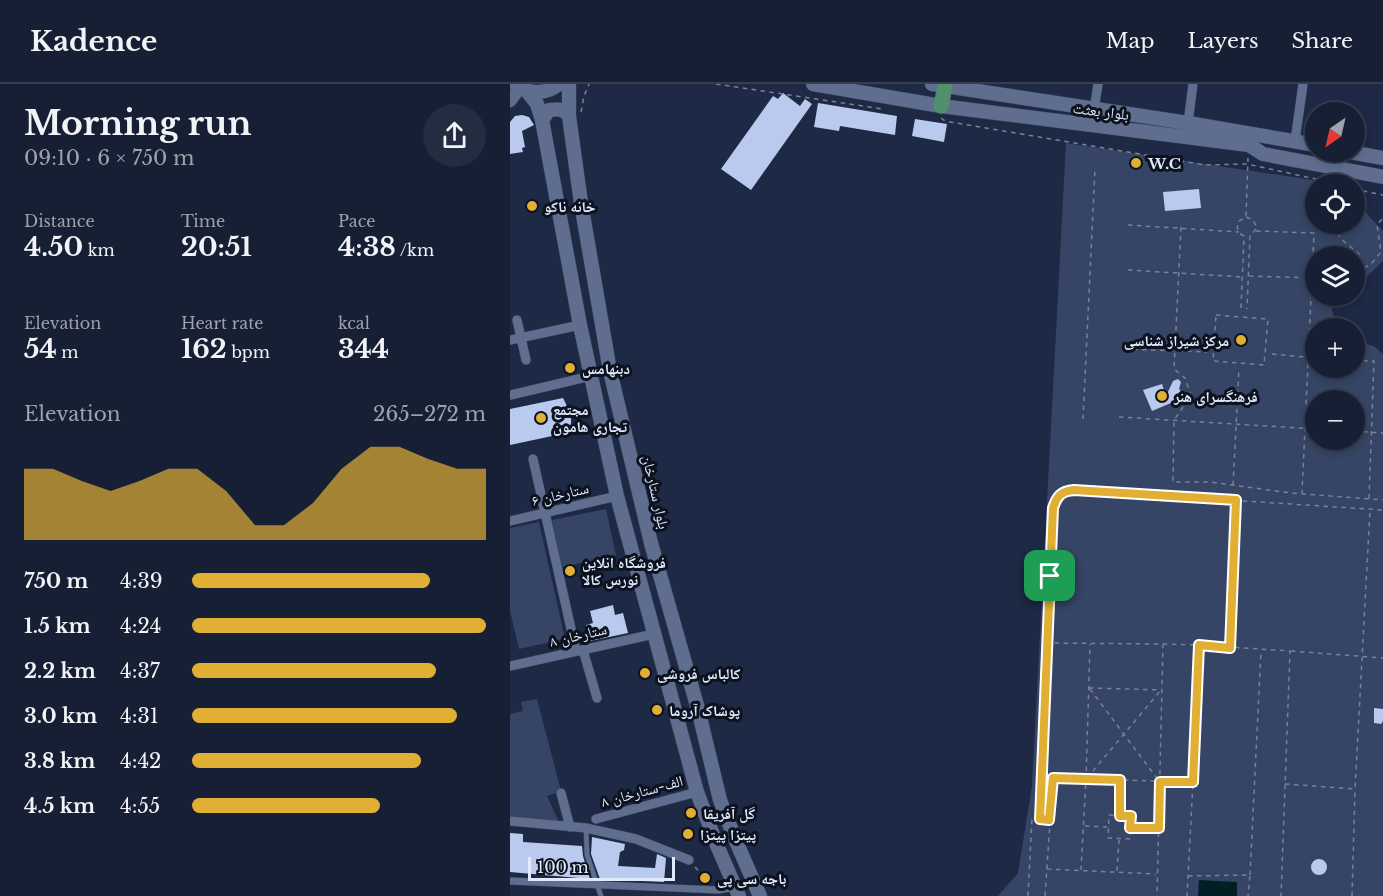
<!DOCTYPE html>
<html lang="en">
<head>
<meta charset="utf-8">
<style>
  body { margin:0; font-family:"Libre Baskerville","Noto Naskh Arabic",serif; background:#232c40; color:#f1f3f6; height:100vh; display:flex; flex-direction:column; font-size:22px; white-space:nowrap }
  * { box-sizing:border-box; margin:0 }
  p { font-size:20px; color:#9ea2ac }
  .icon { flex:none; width:33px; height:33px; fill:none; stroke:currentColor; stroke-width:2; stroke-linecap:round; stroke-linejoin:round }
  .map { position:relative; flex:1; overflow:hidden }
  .drawer { display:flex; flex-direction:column; background:#161f34; width:510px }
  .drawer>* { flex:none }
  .needle { width:39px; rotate:214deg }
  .tools { position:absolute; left:795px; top:18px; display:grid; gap:12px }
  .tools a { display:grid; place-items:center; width:60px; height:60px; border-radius:50%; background:#161f34; box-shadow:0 3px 9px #0003,0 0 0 2px #353d4f; font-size:30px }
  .scale { position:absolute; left:18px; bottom:15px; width:147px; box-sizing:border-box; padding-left:6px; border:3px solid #e1eafd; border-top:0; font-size:16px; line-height:21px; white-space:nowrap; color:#e1eafd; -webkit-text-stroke:4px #0d121f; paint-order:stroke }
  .pin { position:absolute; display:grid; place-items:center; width:51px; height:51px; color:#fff; margin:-26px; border-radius:12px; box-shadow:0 3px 9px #0006 }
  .round { display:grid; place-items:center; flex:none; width:63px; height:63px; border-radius:32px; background:#232c40 }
  .overview { display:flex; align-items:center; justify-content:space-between; height:102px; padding:0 24px }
  h1 { font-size:33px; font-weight:700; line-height:45px }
  .metrics { display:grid; grid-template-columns:repeat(3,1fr); gap:9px; height:102px; padding:6px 24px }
  .metrics div { display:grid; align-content:center }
  .metrics b { font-size:26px; font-weight:700 }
  .metrics small { font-size:16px; font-weight:400 }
  .metrics p { font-size:16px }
  .chart { height:168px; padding:12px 24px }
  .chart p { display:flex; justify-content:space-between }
  .chart svg { width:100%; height:108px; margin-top:6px; fill:#e1af34; opacity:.7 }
  ul { padding:0 24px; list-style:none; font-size:20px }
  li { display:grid; grid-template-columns:96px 72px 1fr; align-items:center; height:45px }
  li i { height:15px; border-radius:8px; background:#e1af34 }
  header { display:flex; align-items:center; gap:36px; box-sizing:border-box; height:84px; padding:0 30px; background:#161f34; border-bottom:2px solid #353d4f }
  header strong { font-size:28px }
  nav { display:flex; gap:33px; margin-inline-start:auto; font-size:21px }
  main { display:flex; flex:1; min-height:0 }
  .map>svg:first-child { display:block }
  .green { fill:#364565; fill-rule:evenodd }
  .water { fill:#022024 }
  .building { fill:#b9caee }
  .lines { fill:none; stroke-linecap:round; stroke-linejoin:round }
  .service-casing { stroke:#3b455d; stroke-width:6 }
  .pedestrian-casing { stroke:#3b455d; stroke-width:8 }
  .minor-casing { stroke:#3b455d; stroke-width:10 }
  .tertiary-casing { stroke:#3b455d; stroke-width:14 }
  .secondary-casing { stroke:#3b455d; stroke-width:15 }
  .primary-casing { stroke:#3b455d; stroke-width:16 }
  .path { stroke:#778199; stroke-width:1.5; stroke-dasharray:4.5 4.5; stroke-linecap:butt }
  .service { stroke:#5f6e8f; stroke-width:4.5 }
  .pedestrian { stroke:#5f6e8f; stroke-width:7 }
  .minor { stroke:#5f6e8f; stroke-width:9 }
  .tertiary { stroke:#5f6e8f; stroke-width:12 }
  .secondary { stroke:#5f6e8f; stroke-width:14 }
  .primary { stroke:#52906c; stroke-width:15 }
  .route-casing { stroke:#fff; stroke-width:12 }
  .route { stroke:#e1af34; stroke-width:8 }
  .poi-dot { fill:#e1af34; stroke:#0d121f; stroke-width:2 }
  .labels { text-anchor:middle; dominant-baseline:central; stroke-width:6; stroke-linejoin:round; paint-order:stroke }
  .street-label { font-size:15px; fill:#e1eafd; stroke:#0d121f }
  .poi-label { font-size:15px; font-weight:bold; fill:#e1eafd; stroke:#0d121f; text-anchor:start }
</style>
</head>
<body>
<header>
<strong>Kadence</strong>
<nav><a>Map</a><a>Layers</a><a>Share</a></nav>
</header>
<main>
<section class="drawer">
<div class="overview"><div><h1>Morning run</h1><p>09:10 · 6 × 750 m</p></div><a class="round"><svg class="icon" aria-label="share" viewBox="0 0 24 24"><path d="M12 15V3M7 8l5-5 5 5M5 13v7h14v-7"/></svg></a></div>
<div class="metrics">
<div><p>Distance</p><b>4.50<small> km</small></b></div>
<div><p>Time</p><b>20:51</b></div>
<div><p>Pace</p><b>4:38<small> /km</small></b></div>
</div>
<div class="metrics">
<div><p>Elevation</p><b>54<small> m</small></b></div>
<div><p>Heart rate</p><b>162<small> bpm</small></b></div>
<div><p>kcal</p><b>344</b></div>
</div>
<div class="chart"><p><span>Elevation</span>265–272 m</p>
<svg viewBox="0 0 160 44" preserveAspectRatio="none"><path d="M0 44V15L10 15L20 20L30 24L40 20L50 15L60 15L70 24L80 38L90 38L100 29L110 15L120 6L130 6L140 11L150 15L160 15V44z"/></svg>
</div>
<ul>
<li><b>750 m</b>4:39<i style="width:81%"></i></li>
<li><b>1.5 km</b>4:24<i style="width:100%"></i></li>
<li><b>2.2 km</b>4:37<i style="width:83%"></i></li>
<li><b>3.0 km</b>4:31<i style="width:90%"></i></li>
<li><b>3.8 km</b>4:42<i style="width:78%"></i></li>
<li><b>4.5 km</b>4:55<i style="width:64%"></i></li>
</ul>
</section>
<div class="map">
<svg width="873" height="812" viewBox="0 0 873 812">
  <rect width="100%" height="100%" fill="#1d2945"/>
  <path class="green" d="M556,59l260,39 4,2h-14v40h38l1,-23 28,30v30l-20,19 -8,4 -1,-28h-38v40h13l4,18 7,14h-24v40h38l1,-27 19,5 9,8v542h-385l20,-23 14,-87zM806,316h38v40h-38z
    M96,425l10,47 -54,11 -10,-47z
    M29,438l26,117 -46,10 -9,-38v-83z
    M27,615l24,92 -14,5 12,26 -49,-5v-103l13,-3 -2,-9z"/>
  <path class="water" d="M689,796l38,2v14h-39z"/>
  <path class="building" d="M273,9l17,13 5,-7 7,5 -61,86 -30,-21 52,-73 5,3z
    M308,19l79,13 -2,19 -55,-9 -1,5 -25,-4z
    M12,31l7,2 5,8 -12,6 3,16 -3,1 1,4 -13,2v-32l5,-6z
    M405,35l32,5 -3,18 -32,-6z
    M689,105l2,19 -36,3 -2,-19z
    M668,295l3,3 -2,7 2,2 -2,16 -5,-1 -3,-3 -19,8 -9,-21 19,-6 4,12 7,-15z
    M53,314l8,16v18l-61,13v-36z
    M103,521l2,10 8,-2 5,20 -38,8 -4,-16 7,-2 -3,-12z
    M864,624l9,1v12l-2,3 -7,-1z
    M0,749l13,1v8l59,4 1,10 7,23 -80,-7z
    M82,753l33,7 -1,6 -4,2 -2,14 37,2 2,-14 9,4 -2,24 -64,-3 -9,-25z
    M801 783a8 8 0 1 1 16 0a8 8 0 1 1-16 0Z"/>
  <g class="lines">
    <defs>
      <path id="service" d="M76,744l1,27 14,41"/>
      <path id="pedestrian" d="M0,797l208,9 18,-3"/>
      <path id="minor" d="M584,26l4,-26
        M678,39l5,-39
        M785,57l8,-57
        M7,236l9,40
        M0,256l70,-15
        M1,311l80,-19
        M23,375l43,192
        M0,437l107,-25
        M73,566l14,48
        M0,582l144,-32
        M51,709l9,34
        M86,735l101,-27
        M0,737l76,7 50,11 53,21"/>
      <path id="tertiary" d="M0,17l10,-13"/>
      <path id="secondary" d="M5,0c13,10 31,11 44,0
        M59,0v32l12,87 29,168 41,172 47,166 22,91 15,39 25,57
        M303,0l128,22 308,39 14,9 120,23
        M422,0l256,39 128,22
        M17,7l10,13 5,16 38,205 37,171 80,296 19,51 23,53
        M32,36l7,-10c9,-1 14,-2 20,6
        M840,68l33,6"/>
      <path id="primary" d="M431,22l4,-20"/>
    </defs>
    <use href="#service" class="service-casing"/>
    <use href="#pedestrian" class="pedestrian-casing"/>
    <use href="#minor" class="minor-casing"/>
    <use href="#tertiary" class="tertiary-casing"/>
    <use href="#secondary" class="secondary-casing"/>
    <use href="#primary" class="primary-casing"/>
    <path class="path" d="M206,0l167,25
      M71,28l3,-16 5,-12
      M431,34l4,3 260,44 42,-1 78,17 6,3
      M844,105l29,6
      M736,132l2,-58
      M736,133l7,3 4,8 -7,8 -3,73
      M826,140l4,14 19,16 4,15 -4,8 -5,2
      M618,141l111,7
      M671,143l-7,142 11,9 6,18 -17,24 -1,62h37l81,11 92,7
      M746,147l58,2 -12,260
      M854,184l8,-5 9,-11 -4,-27 6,-7
      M618,186l114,7
      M739,192l67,2
      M731,224l3,-72c-7,-3 -8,-9 -5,-15l7,-4
      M706,231l52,4 -4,46 -51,-4z
      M614,265l83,3
      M762,270l44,4
      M844,276l20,1 -5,138
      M609,333l197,12
      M573,335l12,-250
      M844,347l29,2
      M723,401l6,-116
      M537,558l6,-133c4,-13 8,-18 21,-19l309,20
      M653,560l36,1 -6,137
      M689,561l91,6 -9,245
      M720,562l6,-145
      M781,567l92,7
      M579,604l73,2
      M580,605l69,92
      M577,694l74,-88
      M610,697v34
      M775,700l70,5 15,-279
      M599,731l22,1 -1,23 -22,-1z
      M575,742l22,1
      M621,744h28
      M185,783l14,14
      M537,785l109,5
      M571,786l5,-91 4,-135
      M607,787l2,-31
      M740,791l11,-224
      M678,792l62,-1 -2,21
      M518,812l4,-78 8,1 7,-176 116,1 -6,252
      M535,812l8,-118 140,4 -6,114
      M842,812l3,-106"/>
    <use href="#service" class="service"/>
    <use href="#pedestrian" class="pedestrian"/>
    <use href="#minor" class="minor"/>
    <use href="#tertiary" class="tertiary"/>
    <use href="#secondary" class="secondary"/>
    <use href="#primary" class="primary"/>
  </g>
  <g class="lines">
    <defs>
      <path id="route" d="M564,406l162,10 -6,148 -31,-3 -6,137h-33l-1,46h-29l1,-12h-11v-36l-67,-2 -4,42 -9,-1 13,-311c4,-12 8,-17 21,-18z"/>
    </defs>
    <use href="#route" class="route-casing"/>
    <use href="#route" class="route"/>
  </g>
  <g class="poi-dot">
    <circle cx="626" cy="79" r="6"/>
    <circle cx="22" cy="122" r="6"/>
    <circle cx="731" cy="256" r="6"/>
    <circle cx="60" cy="284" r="6"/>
    <circle cx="652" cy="312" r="6"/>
    <circle cx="31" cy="334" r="6"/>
    <circle cx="60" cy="487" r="6"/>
    <circle cx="135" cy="589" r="6"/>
    <circle cx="147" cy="626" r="6"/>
    <circle cx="181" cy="729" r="6"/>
    <circle cx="178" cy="750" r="6"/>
    <circle cx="195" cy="794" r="6"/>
  </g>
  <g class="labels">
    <g class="street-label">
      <text transform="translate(591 27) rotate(7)">بلوار بعثت</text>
      <text transform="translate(146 408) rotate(77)">بلوار ستارخان</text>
      <text transform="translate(50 410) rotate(-13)">ستارخان ۶</text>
      <text transform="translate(68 551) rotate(-13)">ستارخان ۸</text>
      <text transform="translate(132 707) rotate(-15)">۸ الف-ستارخان</text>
    </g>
    <g class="poi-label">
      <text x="638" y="79">W.C</text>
      <text x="34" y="122">خانه ناکو</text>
      <text x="719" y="256" text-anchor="end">مرکز شیراز شناسی</text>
      <text x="72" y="284">دبنهامس</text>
      <text x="664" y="312">فرهنگسرای هنر</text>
      <text x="43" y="325">مجتمع<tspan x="43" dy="17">تجاری هامون</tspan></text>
      <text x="72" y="478">فروشگاه انلاین<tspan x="72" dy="17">نورس کالا</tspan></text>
      <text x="147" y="589">کالباس فروشی</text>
      <text x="159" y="626">پوشاک آروما</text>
      <text x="193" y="729">گل آفریقا</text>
      <text x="190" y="750">پیتزا پیتزا</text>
      <text x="207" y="794">باجه سی پی</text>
    </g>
  </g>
</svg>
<div class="tools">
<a><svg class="needle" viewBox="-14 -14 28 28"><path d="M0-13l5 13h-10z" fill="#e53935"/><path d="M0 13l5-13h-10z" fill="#9ea2ac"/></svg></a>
<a><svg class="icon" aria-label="locate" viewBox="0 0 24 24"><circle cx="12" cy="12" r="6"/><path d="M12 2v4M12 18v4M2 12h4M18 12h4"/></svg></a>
<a><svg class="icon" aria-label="layers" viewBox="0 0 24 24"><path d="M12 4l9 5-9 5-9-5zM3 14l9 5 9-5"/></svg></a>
<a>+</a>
<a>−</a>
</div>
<div class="scale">100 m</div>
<div class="pin" style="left:540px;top:492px;background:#1e9e55"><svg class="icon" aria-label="arrive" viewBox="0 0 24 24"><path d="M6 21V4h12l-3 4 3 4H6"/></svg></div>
</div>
</main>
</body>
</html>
